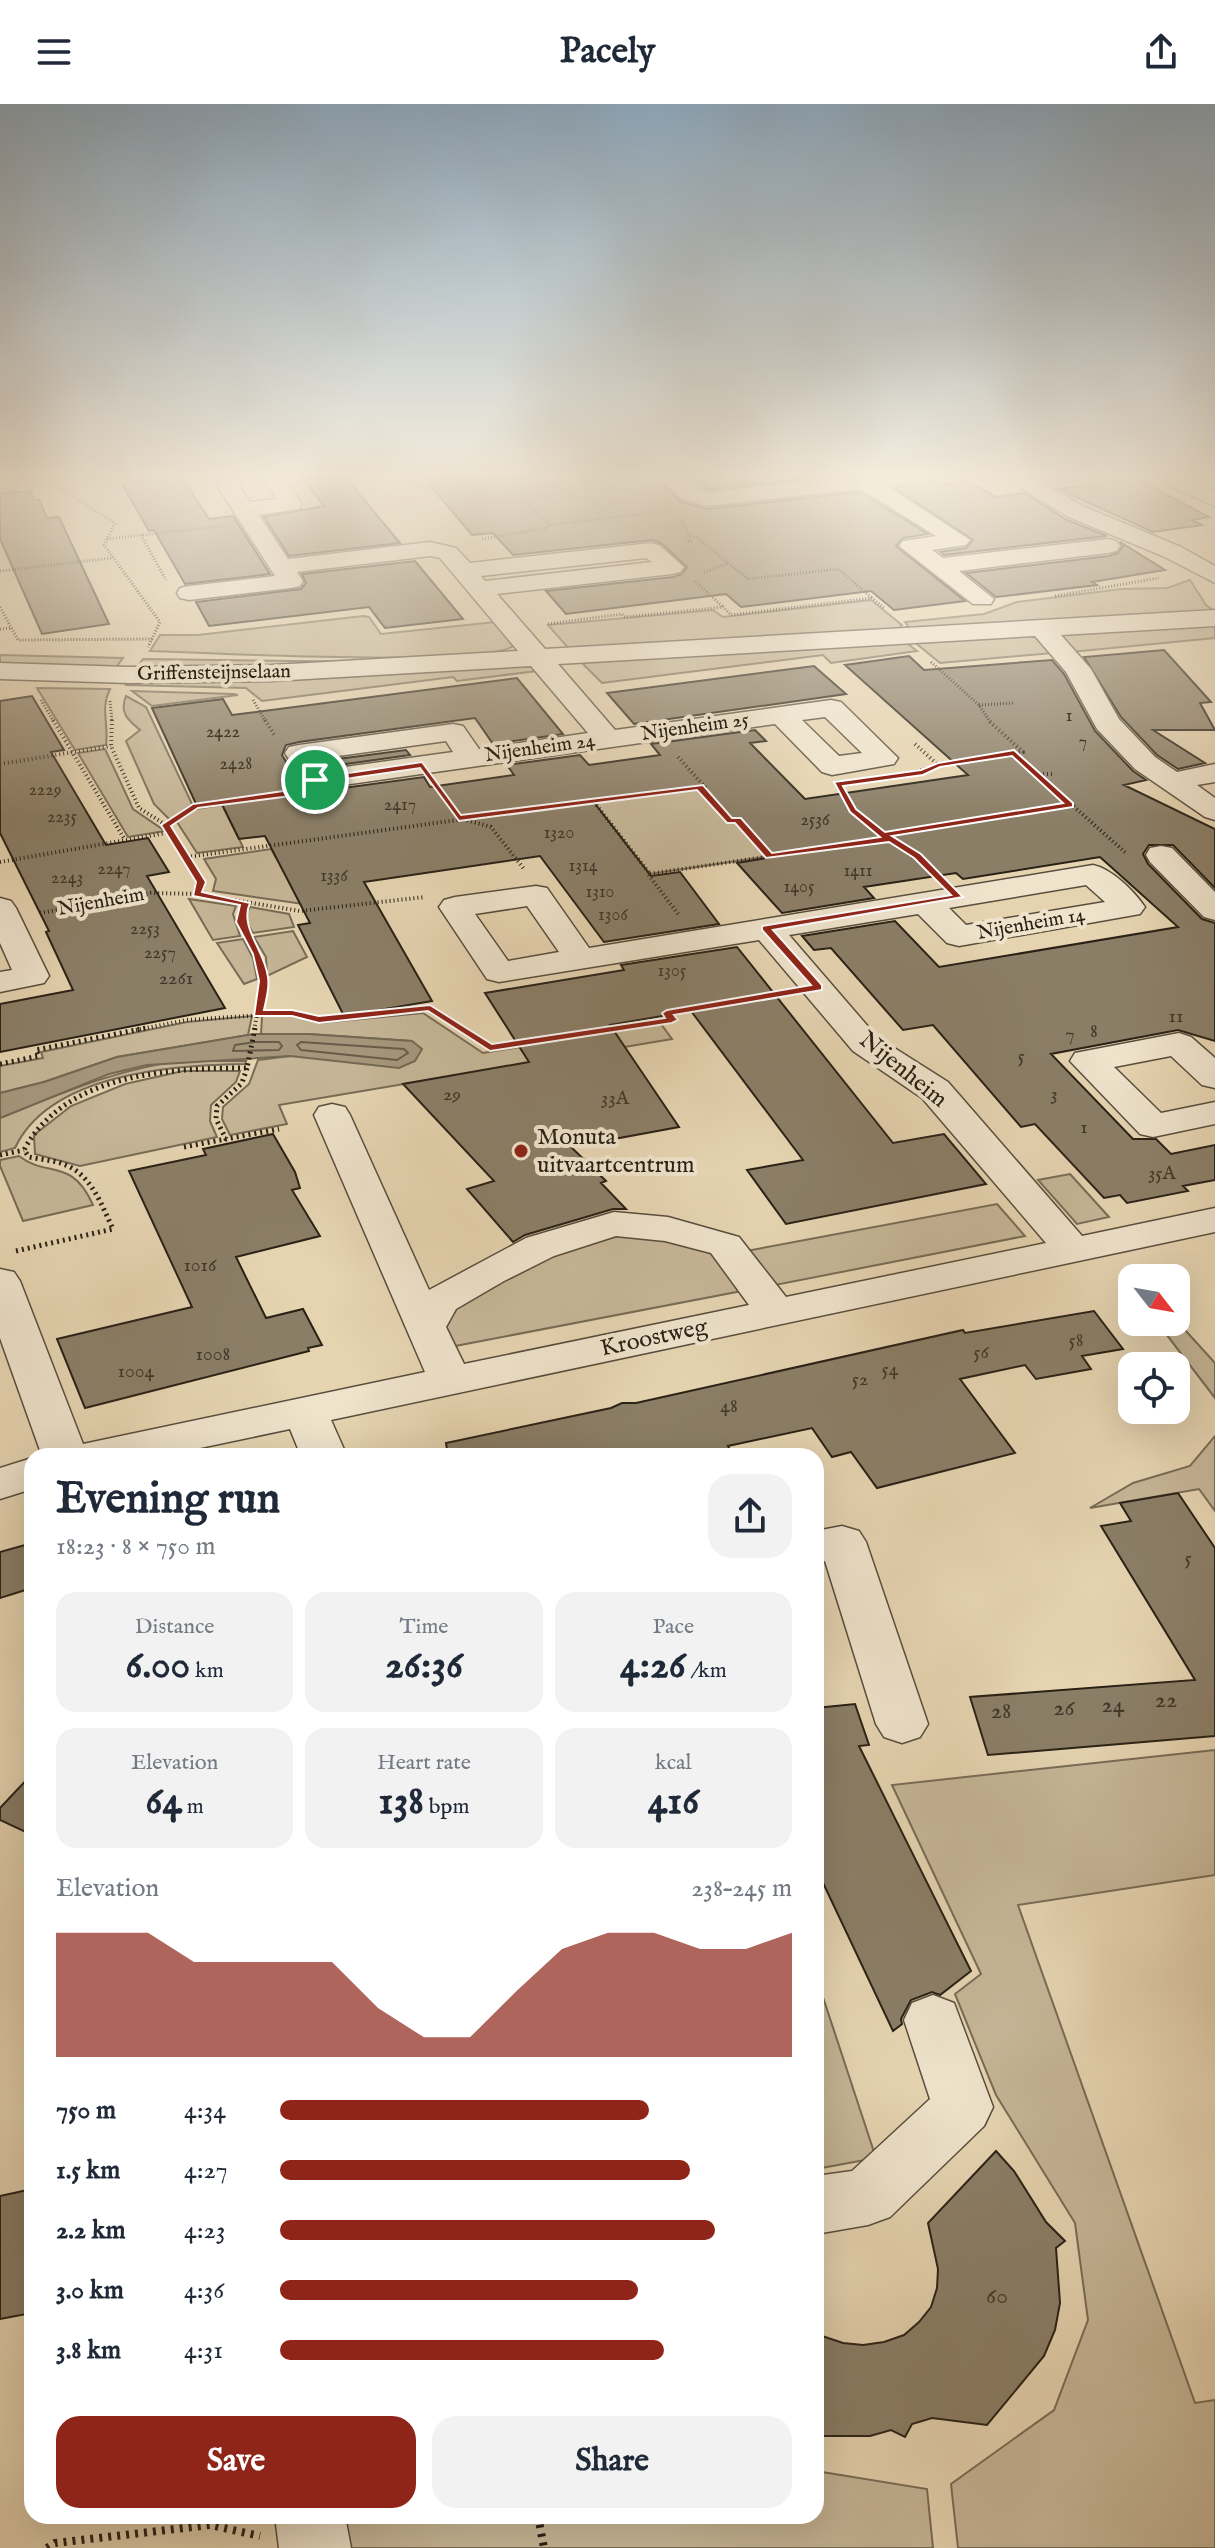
<!DOCTYPE html>
<html lang="en">
<head>
<meta charset="utf-8">
<style>
  body { margin:0; font-family:"IM FELL English",serif; background:#f2f2f3; color:#1f2937; height:100vh; display:flex; flex-direction:column; font-size:30px; white-space:nowrap }
  * { box-sizing:border-box; margin:0 }
  p { font-size:26px; color:#747a83 }
  .icon { flex:none; width:44px; height:44px; fill:none; stroke:currentColor; stroke-width:2; stroke-linecap:round; stroke-linejoin:round }
  .map { position:relative; flex:1; overflow:hidden }
  .details { position:absolute; left:24px; top:1344px; width:800px; height:1076px; display:flex; flex-direction:column; background:#fff; border-radius:24px; box-shadow:0 8px 32px #0002 }
  .details>* { flex:none }
  .needle { width:52px; rotate:121deg }
  .controls { position:absolute; left:1118px; top:1160px; display:grid; gap:16px }
  .controls a { display:grid; place-items:center; width:72px; height:72px; border-radius:16px; background:#fff; box-shadow:0 8px 32px #0002; font-size:40px }
  .pin { position:absolute; display:grid; place-items:center; width:68px; height:68px; color:#fff; margin:-34px; border:4px solid #fff; border-radius:50%; box-shadow:0 2px 8px #0007 }
  .round { display:grid; place-items:center; flex:none; width:84px; height:84px; border-radius:24px; background:#f2f2f3 }
  .summary { display:flex; align-items:center; justify-content:space-between; height:136px; padding:0 32px }
  h1 { font-size:44px; font-weight:800; line-height:60px }
  .stats { display:grid; grid-template-columns:repeat(3,1fr); gap:12px; height:136px; padding:8px 32px }
  .stats div { display:grid; align-content:center; border-radius:20px; background:#f2f2f3; text-align:center }
  .stats b { font-size:40px; font-weight:800 }
  .stats small { font-size:22px; font-weight:400 }
  .stats p { font-size:22px }
  .chart { height:224px; padding:16px 32px }
  .chart p { display:flex; justify-content:space-between }
  .chart svg { width:100%; height:144px; margin-top:8px; fill:#8f2418; opacity:.7 }
  .button { display:flex; gap:16px; margin-top:auto; padding:16px 32px }
  .button a { flex:1; height:92px; border-radius:24px; background:#8f2418; color:#fff; font-size:32px; font-weight:800; line-height:92px; text-align:center }
  .button a+a { background:#f2f2f3; color:#1f2937 }
  ul { padding:0 32px; list-style:none; font-size:26px }
  li { display:grid; grid-template-columns:128px 96px 1fr; align-items:center; height:60px }
  li i { height:20px; border-radius:10px; background:#8f2418 }
  header { display:flex; justify-content:space-between; align-items:center; height:104px; padding:0 32px; background:#fff; font-size:36px; font-weight:800 }
  .map>svg:first-child { display:block }
  .green { fill:#c6b697; stroke:#786c56; stroke-width:2 }
  .water { fill:#a6977c; stroke:#746853; stroke-width:2 }
  .lines { fill:none; stroke-linecap:round; stroke-linejoin:round }
  .shore { stroke:#685c49; stroke-width:2 }
  .building { fill:#8b7e67; stroke:#292116; stroke-width:2 }
  .minor-casing { stroke:#584e3d; stroke-width:3 }
  .path-far3 { stroke:#292116; stroke-width:3; stroke-dasharray:1 2; stroke-linecap:butt }
  .path-far2 { stroke:#292116; stroke-width:4; stroke-dasharray:1 3; stroke-linecap:butt }
  .path-far1 { stroke:#292116; stroke-width:5; stroke-dasharray:2 4; stroke-linecap:butt }
  .path { stroke:#292116; stroke-width:8; stroke-dasharray:3 6; stroke-linecap:butt }
  .minor { fill:#efe3cc; fill-rule:evenodd }
  .route { fill:#8f2418; stroke:#fff; stroke-width:2; fill-rule:evenodd }
  .poi-dot { fill:#8f2418; stroke:#efe3cc; stroke-width:3 }
  .labels { text-anchor:middle; dominant-baseline:central; stroke-width:8; stroke-linejoin:round; paint-order:stroke }
  .far-number-label { font-size:18px; fill:#42382a }
  .far-street-label { font-size:20px; fill:#292116; stroke:#efe3cc }
  .number-label { font-size:20px; fill:#42382a }
  .street-label { font-size:24px; fill:#292116; stroke:#efe3cc }
  .poi-label { font-size:24px; fill:#292116; stroke:#efe3cc; text-anchor:start }
  .near-number-label { font-size:24px; fill:#42382a }
</style>
</head>
<body>
<header><svg class="icon" aria-label="menu" viewBox="0 0 24 24"><path d="M4 6h16M4 12h16M4 18h16"/></svg>Pacely<svg class="icon" aria-label="share" viewBox="0 0 24 24"><path d="M12 15V3M7 8l5-5 5 5M5 13v7h14v-7"/></svg></header>
<div class="map">
<svg width="1215" height="2444" viewBox="0 0 1215 2444">
  <rect width="100%" height="100%" fill="#e6d4b1"/>
  <filter id="stains"><feTurbulence type="fractalNoise" baseFrequency=".0025" numOctaves="4"/><feColorMatrix values="0 0 0 0 .2 0 0 0 0 .09 0 0 0 0 .02 0 0 0 .5 -.17"/></filter>
  <radialGradient id="worn" r=".72"><stop offset=".6" stop-color="#630" stop-opacity="0"/><stop offset="1" stop-color="#630" stop-opacity=".3"/></radialGradient>
  <path class="green" d="M1190,476l16,25 9,7 -311,17 4,-3 -3,-4 79,-8 33,-12 105,-13 45,-1z
    M871,496l31,25 -3,3 2,3 -331,19 -22,-25 165,-15 10,7z
    M363,512l6,1 12,17 114,-12 19,23c-19,22 -317,8 -364,6l10,-16h38z
    M1215,519v15l-144,14 -11,-15 4,-4z
    M1023,530l15,4 15,15 -113,10 -28,-23z
    M903,536l14,11 -86,12 -8,-8 -221,28 -24,-24z
    M0,551l123,3 -9,12 -114,-3z
    M143,555l232,3 -240,9z
    M531,562l6,5 -80,10 -4,-4 -191,24 -16,-13 -120,-3 5,-8z
    M37,584l73,1c-10,20 -1,34 -4,56l-31,5z
    M132,587l102,3 4,1 -86,11z
    M126,592l20,11 46,97 -22,16 -16,-16 -28,-63 14,-11c-12,-10 -21,-17 -14,-34z
    M105,645l28,60 32,22 -37,6 -50,-84z
    M699,683l31,34 7,-1 33,36 -120,18 -57,-72z
    M222,701l21,42 -46,6 -20,-31 19,-13z
    M271,745l32,55 -90,-13 3,-12 -12,-20z
    M189,795l47,7 -3,8 7,22 -27,4z
    M250,803l39,7 5,13 -41,6c-6,-9 -9,-17 -3,-26z
    M293,827l14,26 -40,19 -1,-19 -12,-20z
    M243,835l10,19 4,21 -13,5 -27,-41z
    M423,909l60,40 178,-29 11,15 -393,66 8,19 -57,11 -8,-16 1,-12 26,-23 9,-24 154,-19 -104,-7h-47l1,-18 28,-1 30,8z
    M252,912l-4,19 -131,22 -73,25 -44,11v-27l43,-8 -2,-6 146,-30z
    M183,957h63l-1,3c-71,1 -195,9 -230,84l-15,4v-34c61,-24 117,-50 183,-57z
    M183,967h57l-4,11 -25,23 -1,16 7,16 -137,29 -45,-12 -1,-19 37,-29 54,-22z
    M19,1052c28,22 53,1 74,49l-70,16 -23,-55v-6z
    M1070,1070l39,43 -32,7 -39,-44z
    M997,1100l28,32 -260,51 -24,-35z
    M619,1126l101,21 27,39 -297,57 -9,-23 9,-17 49,-31z
    M1176,1216l39,43v35l-58,-76z
    M1215,1332v75l-16,-22 -109,19 43,-25 57,-17z
    M1215,1646v125l-197,30 177,498 20,-3v148h-257l-7,-64 103,-74 34,-90 -13,-97 -79,-128 -41,-101 26,-20 -89,-189z
    M816,1872l60,182 -60,11z
    M816,2367l111,18 6,59h-593l-5,-32h481z"/>
  <path class="water" d="M254,930h54l104,7 10,8 -7,12 -16,7 -109,-12 -143,9 -38,9 -109,44v-25l44,-11 73,-25z"/>
  <g class="lines">
    <path class="shore" d="M255,938h24l3,4 -3,4 -46,1 2,-6z
      M301,938l103,7 4,4 -11,7 -96,-10 -4,-5z"/>
  </g>
  <path class="building" d="M182,374l27,41 24,-3 37,58 -85,10 -31,-54 -5,1 -27,-47z
    M302,374h44l54,65 -111,13 -25,-39 60,-11z
    M424,374h212l11,9 16,-2 18,17 26,7 153,-17 68,42 -25,4 -7,8 69,55 -71,9 -23,-19 -130,16 -15,-13 -160,20 -20,-23 127,-14 9,-3 5,-7 -26,-24 -9,-3 -139,15 -20,-22 -21,2z
    M734,374h81l-107,11 -14,-7z
    M907,374h28l1,7 31,-4 29,16 29,-4 42,27 40,16 -163,19 -4,-3 26,-4 7,-8 -78,-52 10,-3z
    M1135,374l74,39 -17,3 10,5 -49,7 -95,-43z
    M31,387l3,9h5l8,18 12,-1 50,107 -67,10 -42,-95v-46z
    M1120,438l45,28 -73,12 5,3 -101,12 -30,-24 143,-17 9,-3 5,-7z
    M415,457l48,58 -78,9 -16,-21 -160,19 -13,-24 105,-13 5,-6 -4,-9z
    M1164,546l47,52 -11,1 15,27h-62l52,33 -27,6 -21,-14 -36,-38 -37,-60z
    M909,552l15,14 128,-10 12,14 31,57 38,40 13,9 -22,5 91,44v59l-42,-43h-24l-6,9 5,10 54,55 13,4v118l-37,-11 -127,24 82,85h23l15,15 44,-9v35l-32,6 5,5 -61,12 -7,-8 -16,3 -69,-74 -14,3 -88,-102 -30,5 -72,-82 -17,2 -12,-14 93,-15 44,46 239,-40 -78,-70 -137,22 -7,-6 -92,14 10,11 -92,15 -45,-50 30,-5 -64,-72 -110,15 58,75 29,-4 39,52 -115,18 -64,-86 -176,26 68,119 -88,15 -46,-91 12,-2 -45,-87 -26,3 -19,-39 -24,4 -44,-96 71,-9 9,16 285,-37 46,56 -70,10 -18,-26 -176,24 -13,3 -4,10 20,33 12,4 110,-15 6,10 84,-12 -7,-10 73,-10 9,10 71,-10 -9,-11 104,-14 11,11 -16,2 55,56 163,-24 -123,-110z
    M814,562l32,28 -212,30 -27,-31z
    M32,592l32,54 -13,2 55,93 42,-7 21,34 -22,4 78,132 -225,44v-48l73,-14 -27,-58 3,-1 -49,-98v-132z
    M406,646l4,5 -85,12 -3,-6z
    M737,843l156,196 51,-9 42,50 -200,40 -39,-54 56,-10 -112,-149 -81,14 69,102 -108,20 35,34 -5,2 25,26h-13l-88,26 -12,7 -46,-53 27,-8 -91,-97 126,-22 -44,-69 139,-23 -3,-5z
    M273,1030l22,38 5,16 -8,2 28,46 -84,21 30,61 37,-9 19,36 -14,3 1,3 -224,57 -28,-69 135,-32 -63,-136 77,-16 -3,-6z
    M1094,1207l29,38 -41,7 9,13 -55,10 -11,-14 -65,14 55,74 -138,35 -26,-36 -19,5 -20,-29 -84,18 5,10h-131l-3,-7 -28,7h-123l-2,-13 165,-35 11,-5h14l327,-73 2,3z
    M1178,1389l37,55v188l-227,19 -18,-58 225,-17 -94,-154 30,-5 -11,-18z
    M32,1439v45l-32,10v-46z
    M855,1600l14,41 -10,1 112,225 -31,24 -8,-3 -21,8 -10,19 1,5 -9,7 -77,-163v-160z
    M32,1670v61l-32,-15v-12z
    M996,2047l18,20 32,51 19,19 -9,7 4,55 -5,27 -11,26 -57,69 -55,-7 -20,6 -7,13 -14,-7 -21,6h-54v-102l27,9 20,2 21,-3 20,-7 15,-13 12,-15 6,-19 1,-19 -10,-46z
    M32,2085v124l-32,6v-123z"/>
  <g class="lines">
    <defs>
      <path id="minor" d="M212,374h22l16,24 27,-3 -14,-21h22l17,26 -3,5 -40,6 29,44 142,-17 26,6 14,15 181,-20 8,2 25,22 -4,5 -8,2 -175,20 48,55 670,-39v16l-154,9 30,34 28,50 36,38 22,15 38,-8v18l-18,3 18,13v22l-10,-3 -70,-48 -38,-40 -31,-57 -31,-36 -477,28 57,66 216,-30 10,2 57,56 -4,6 -62,11 -10,-3 -47,-48 -460,65 -10,-3 -20,-33 4,-6 10,-2 154,-21 10,2 16,23 109,-16 -57,-67 -259,15 -143,2 -129,-4v-16l129,4 143,-2 246,-14 -78,-93 -10,-2 -133,16 6,9 -3,5 -9,2 -102,12 -9,-2 -3,-5 3,-5 9,-2 86,-10zM646,454l6,4 -167,19 -4,-5zM825,613l37,36 -23,3 -37,-36zM446,637l7,11 -130,18 -6,-11z
        M659,374h24l15,11 10,3 135,-14h61l-2,6 -15,2 83,54 -4,5 -34,5 11,8 165,-19 8,2 4,5 -4,5 -8,2 -149,18 35,28 -3,5h-18l-74,-58 4,-5 33,-5 -75,-47 -154,17 -25,-7z
        M1005,374h27l53,29 96,40 34,19v17l-50,-26 -96,-40z
        M1160,374h28l27,13v15l-52,-23z
        M1161,742l11,2 43,44v28l-11,-3 -54,-55 -4,-7 4,-7z
        M1093,761c19,4 41,26 52,42l-5,7 -181,32 -12,-3 -29,-29 -129,21 88,102 71,45 134,154 133,-28v24l-884,188 16,36h-46l-11,-27 -128,27h-120l-42,-118v-69l14,3 6,9 63,163 342,-72 -111,-257 5,-8 13,-3 13,3 5,8 79,175 97,-52 88,-26 54,5 71,20 47,60 260,-54 -124,-145 -69,-47 -94,-111 -260,42 -12,-3 -48,-72 5,-7 11,-3 81,-11 11,2 42,60zM1086,781l19,17 -139,23 -17,-17zM527,802l32,46 -51,9 -33,-47zM616,1132l49,5 46,12 38,52 -285,59 -18,-37 10,-18 48,-28 50,-25z
        M0,794l11,3 5,7 33,68 -5,7 -44,9v-20l12,-2 -12,-27z
        M1179,929l12,4 24,21v30l-13,-3 -31,-29 -57,11 47,46 54,-11v22l-62,13 -13,-3 -70,-73 5,-8z
        M32,1354v31l-32,10v-31z
        M842,1422l17,5 7,11 62,182 -8,13 -18,6 -18,-6 -8,-13 -51,-163 -9,2v-32z
        M933,1891l21,8 39,104 -9,19 -94,91 -22,8 -52,9v-58l36,-5 78,-72 -26,-79 8,-17z
        M275,2412h70l6,32h-72z"/>
    </defs>
    <use href="#minor" class="minor-casing"/>
    <path class="path-far3" d="M85,374l23,4 38,-4
      M399,374l22,10 16,1 99,-11
      M507,377l42,44
      M408,379l12,-3 -2,-2
      M54,381l61,38 -11,22 56,77 -12,25
      M0,386l54,-5 24,-7
      M682,417l9,20 -4,1
      M141,431l25,45
      M687,432l9,1 32,26 -25,10
      M107,435l114,-13
      M482,435l65,-11 2,-3 119,-14
      M728,459l20,16 90,-10 34,29
      M0,467l112,-13
      M695,477l28,26
      M1055,492l104,-18
      M0,503l18,33 135,-1
      M548,520l74,-10 3,3 98,-10 8,8 141,-17 12,10
      M0,525l12,-1
      M931,558l48,43 11,17
      M41,596l13,22
      M253,596l13,22
      M110,597l2,21
      M979,601l36,-2"/>
    <path class="path-far2" d="M53,616l72,120
      M112,616l-1,26 28,62 27,17 35,57 -4,12 103,17 125,-14
      M265,616l10,16
      M915,640l23,21
      M1014,649l113,101
      M678,653l27,30h-6
      M0,660l111,-18
      M913,669l25,-8 85,-13 -35,-32
      M1035,670h18
      M441,688l18,26 32,9 33,42
      M841,689l20,23 71,56
      M594,698l56,72
      M166,721l30,-19 91,-13
      M883,731l187,-30
      M187,753l512,-70 31,34 7,-1 33,36
      M0,758l172,-30
      M245,799l-4,19 17,32 6,27 -10,49
      M40,809l111,-20 46,1
      M678,810l-30,-40 242,-35
      M136,926l51,-10 105,-7 27,6 111,-11 33,22
      M606,926l66,-10 -5,-7 111,-19"/>
    <path class="path-far1" d="M460,924l30,20 129,-20
      M0,960l39,-8 -3,-6 110,-22
      M247,964l-5,15 -25,23 -1,13 10,20 53,-10
      M184,1043l42,-8
      M0,1051l24,-5
      M16,1147l97,-22c-11,-23 -21,-52 -45,-63 -12,-6 -26,-6 -39,-9l-5,-7c41,-77 146,-82 223,-82l8,-40"/>
    <path class="path" d="M538,2412l6,32
      M47,2444l8,-5 155,-18 50,11"/>
    <use href="#minor" class="minor"/>
  </g>
  <linearGradient id="sky" x2="0" y2="1"><stop stop-color="#8da8bd"/><stop offset="0.52" stop-color="#f4ecdc"/><stop offset="1" stop-color="#f4ecdc" stop-opacity="0"/></linearGradient>
  <rect width="1215" height="716" fill="url(#sky)"/>
  <path class="route" d="M1014,646l59,53v4l-181,29 29,18 42,43 -190,33 49,55v5l-148,25 4,5 -6,3 -182,28 -62,-40 -109,12 -27,-7h-38l5,-35 -6,-27 -17,-32 4,-17 -47,-9 3,-14 -35,-57 32,-21 111,-16 11,-10 107,-16 39,53 242,-30 29,33h9l31,35 108,-16 -30,-25 -16,-30 87,-12 17,-7zM1012,652l51,47 -178,29 -29,-23 -13,-23 80,-11 17,-8zM420,664l39,53 238,-31 30,33h8l31,35 123,-16 25,16 37,37 -189,31v4l49,55 -144,25 -5,3 3,5 -173,26 -62,-39 -111,11 -27,-6h-28c2,-10 6,-22 4,-33 -3,-26 -29,-50 -18,-74l-48,-11 4,-10 -35,-56 27,-18 108,-14 12,-11z"/>
  <circle class="poi-dot" cx="521" cy="1047" r="8"/>
  <g class="labels">
    <g class="far-number-label">
      <text x="1069" y="612">1</text>
      <text x="223" y="628">2422</text>
      <text x="1083" y="638">7</text>
      <text x="236" y="660">2428</text>
      <text x="45" y="686">2229</text>
      <text x="400" y="701">2417</text>
      <text x="62" y="713">2235</text>
      <text x="815" y="716">2536</text>
      <text x="559" y="729">1320</text>
      <text x="583" y="762">1314</text>
      <text x="114" y="765">2247</text>
      <text x="858" y="767">1411</text>
      <text x="334" y="772">1336</text>
      <text x="67" y="774">2243</text>
      <text x="799" y="783">1405</text>
      <text x="600" y="788">1310</text>
      <text x="613" y="811">1306</text>
      <text x="145" y="825">2253</text>
      <text x="160" y="849">2257</text>
      <text x="672" y="867">1305</text>
    </g>
    <g class="far-street-label">
      <text transform="translate(214 569) rotate(-1)">Griffensteijnselaan</text>
      <text transform="translate(695 623) rotate(-8)">Nijenheim 25</text>
      <text transform="translate(540 644) rotate(-8)">Nijenheim 24</text>
      <text transform="translate(101 798) rotate(-10)">Nijenheim</text>
      <text transform="translate(1031 820) rotate(-10)">Nijenheim 14</text>
    </g>
    <g class="number-label">
      <text x="176" y="874">2261</text>
      <text x="1176" y="912">11</text>
      <text x="1094" y="927">8</text>
      <text x="1070" y="930">7</text>
      <text x="1021" y="952">5</text>
      <text x="452" y="990">29</text>
      <text x="1054" y="990">3</text>
      <text x="615" y="994">33A</text>
      <text x="1084" y="1023">1</text>
      <text x="1162" y="1069">35A</text>
      <text x="200" y="1161">1016</text>
      <text x="1076" y="1236">58</text>
      <text x="981" y="1248">56</text>
      <text x="213" y="1250">1008</text>
      <text x="890" y="1265">54</text>
      <text x="136" y="1267">1004</text>
      <text x="860" y="1275">52</text>
      <text x="729" y="1302">48</text>
      <text x="1188" y="1454">5</text>
    </g>
    <g class="street-label">
      <text transform="translate(903 966) rotate(39)">Nijenheim</text>
      <text transform="translate(654 1234) rotate(-12)">Kroostweg</text>
    </g>
    <g class="poi-label">
      <text x="537" y="1033">Monuta<tspan x="537" dy="28">uitvaartcentrum</tspan></text>
    </g>
    <g class="near-number-label">
      <text x="1166" y="1596">22</text>
      <text x="1113" y="1601">24</text>
      <text x="1064" y="1604">26</text>
      <text x="1001" y="1607">28</text>
      <text x="997" y="2192">60</text>
    </g>
  </g>
  <rect width="100%" height="100%" filter="url(#stains)"/>
  <rect width="100%" height="100%" fill="url(#worn)"/>
</svg>
<div class="controls">
<a><svg class="needle" viewBox="-14 -14 28 28"><path d="M0-13l5 13h-10z" fill="#e53935"/><path d="M0 13l5-13h-10z" fill="#747a83"/></svg></a>
<a><svg class="icon" aria-label="locate" viewBox="0 0 24 24"><circle cx="12" cy="12" r="6"/><path d="M12 2v4M12 18v4M2 12h4M18 12h4"/></svg></a>
</div>
<div class="pin" style="left:315px;top:676px;background:#1e9e55"><svg class="icon" aria-label="arrive" viewBox="0 0 24 24"><path d="M6 21V4h12l-3 4 3 4H6"/></svg></div>
<section class="details">
<div class="summary"><div><h1>Evening run</h1><p>18:23 · 8 × 750 m</p></div><a class="round"><svg class="icon" aria-label="share" viewBox="0 0 24 24"><path d="M12 15V3M7 8l5-5 5 5M5 13v7h14v-7"/></svg></a></div>
<div class="stats">
<div><p>Distance</p><b>6.00<small> km</small></b></div>
<div><p>Time</p><b>26:36</b></div>
<div><p>Pace</p><b>4:26<small> /km</small></b></div>
</div>
<div class="stats">
<div><p>Elevation</p><b>64<small> m</small></b></div>
<div><p>Heart rate</p><b>138<small> bpm</small></b></div>
<div><p>kcal</p><b>416</b></div>
</div>
<div class="chart"><p><span>Elevation</span>238–245 m</p>
<svg viewBox="0 0 160 44" preserveAspectRatio="none"><path d="M0 44V6L10 6L20 6L30 15L40 15L50 15L60 15L70 29L80 38L90 38L100 24L110 11L120 6L130 6L140 11L150 11L160 6V44z"/></svg>
</div>
<ul>
<li><b>750 m</b>4:34<i style="width:72%"></i></li>
<li><b>1.5 km</b>4:27<i style="width:80%"></i></li>
<li><b>2.2 km</b>4:23<i style="width:85%"></i></li>
<li><b>3.0 km</b>4:36<i style="width:70%"></i></li>
<li><b>3.8 km</b>4:31<i style="width:75%"></i></li>
</ul>
<div class="button"><a>Save</a><a>Share</a></div>
</section>
</div>
</body>
</html>
